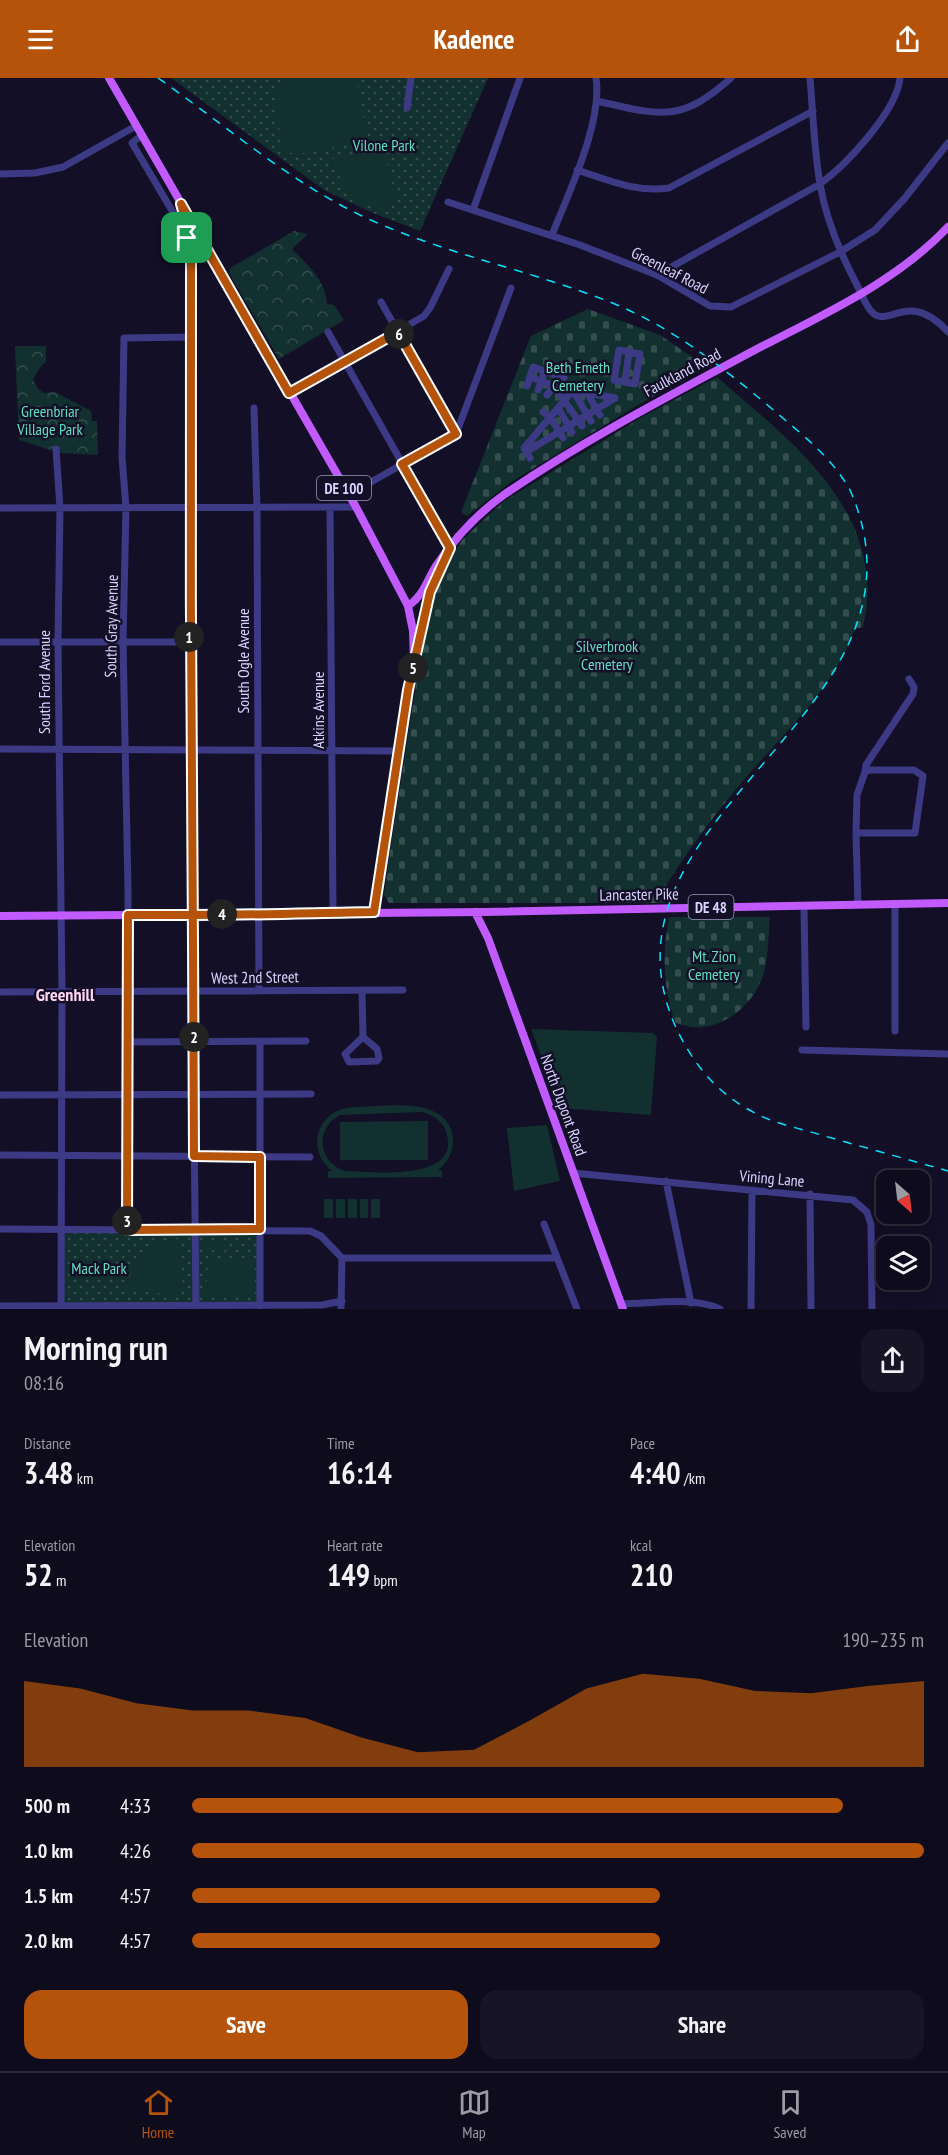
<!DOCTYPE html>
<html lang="en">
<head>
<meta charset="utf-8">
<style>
  body { margin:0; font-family:"PT Sans Narrow",sans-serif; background:#171425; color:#f1f3f6; height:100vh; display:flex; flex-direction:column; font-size:22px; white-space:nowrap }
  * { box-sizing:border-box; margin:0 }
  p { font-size:20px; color:#9b9ba3 }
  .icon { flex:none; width:33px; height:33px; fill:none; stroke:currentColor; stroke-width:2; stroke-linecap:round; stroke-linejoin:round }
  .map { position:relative; height:1231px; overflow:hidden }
  .panel { display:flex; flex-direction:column; background:#0e0b1c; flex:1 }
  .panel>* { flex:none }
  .needle { width:39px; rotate:152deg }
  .tools { position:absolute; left:876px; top:1092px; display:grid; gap:12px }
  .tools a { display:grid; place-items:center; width:54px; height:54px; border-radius:12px; background:#0e0b1c; box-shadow:0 3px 15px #0003,0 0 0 2px #2e2b3b; font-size:30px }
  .pin { position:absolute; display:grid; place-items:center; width:51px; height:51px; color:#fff; margin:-26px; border-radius:12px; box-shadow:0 3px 9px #0006 }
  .km { position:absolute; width:30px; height:30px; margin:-15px; border-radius:50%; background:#222; color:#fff; font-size:16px; line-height:30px; text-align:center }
  .round { display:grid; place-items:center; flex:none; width:63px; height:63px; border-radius:18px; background:#171425 }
  .overview { display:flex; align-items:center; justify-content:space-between; height:102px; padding:0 24px }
  h1 { font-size:33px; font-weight:600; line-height:45px }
  .stats { display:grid; grid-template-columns:repeat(3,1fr); gap:9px; height:102px; padding:6px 24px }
  .stats div { display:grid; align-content:center }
  .stats b { font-size:30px; font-weight:600 }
  .stats small { font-size:16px; font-weight:400 }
  .stats p { font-size:16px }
  .chart { height:168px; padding:12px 24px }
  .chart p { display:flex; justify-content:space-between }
  .chart svg { width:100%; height:108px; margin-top:6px; fill:#b45309; opacity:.7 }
  .action { display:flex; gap:12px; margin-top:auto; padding:12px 24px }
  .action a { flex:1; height:69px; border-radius:18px; background:#b45309; color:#fff; font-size:24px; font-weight:600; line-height:69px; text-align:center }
  .action a+a { background:#171425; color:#f1f3f6 }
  ul { padding:0 24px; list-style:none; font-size:20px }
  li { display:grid; grid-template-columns:96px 72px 1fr; align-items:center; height:45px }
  li i { height:15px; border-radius:8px; background:#b45309 }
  header { display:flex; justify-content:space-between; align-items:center; height:78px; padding:0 24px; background:#b45309; color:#fff; font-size:27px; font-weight:600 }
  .tab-bar { display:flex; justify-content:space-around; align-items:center; height:84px; border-top:2px solid #2e2b3b; background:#0e0b1c; font-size:16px; color:#9b9ba3 }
  .tab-bar a { display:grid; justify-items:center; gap:3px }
  .tab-bar .current { color:#b45309 }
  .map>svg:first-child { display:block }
  .green { fill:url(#green-dots) }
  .forest { fill:url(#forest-crowns) }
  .cemetery { fill:url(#cemetery-stones) }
  .pitch { fill:#12302f; fill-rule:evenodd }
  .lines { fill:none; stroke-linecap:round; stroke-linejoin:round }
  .minor { stroke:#3d3a85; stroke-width:7 }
  .major { stroke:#c25bff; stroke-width:8 }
  .rail { stroke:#00e5ff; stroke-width:1.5; stroke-dasharray:9 8; stroke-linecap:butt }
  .route-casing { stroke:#fff; stroke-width:12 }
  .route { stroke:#b45309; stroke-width:8 }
  .labels { text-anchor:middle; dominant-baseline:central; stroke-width:5; stroke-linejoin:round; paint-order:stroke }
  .shield { fill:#130f26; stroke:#9e99be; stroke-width:1.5 }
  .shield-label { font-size:15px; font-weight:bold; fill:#d9d4ff }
  .park-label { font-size:16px; fill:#5fe0c0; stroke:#130f26 }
  .street-label { font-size:16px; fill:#d9d4ff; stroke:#130f26 }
  .neighbourhood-label { font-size:18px; font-weight:bold; fill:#ffd6f0; stroke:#130f26 }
</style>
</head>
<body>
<header><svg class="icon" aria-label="menu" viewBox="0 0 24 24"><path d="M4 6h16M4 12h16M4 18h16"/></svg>Kadence<svg class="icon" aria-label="share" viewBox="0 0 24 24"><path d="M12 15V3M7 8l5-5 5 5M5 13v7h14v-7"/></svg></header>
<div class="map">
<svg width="948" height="1231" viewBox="0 0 948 1231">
  <defs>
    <pattern id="green-dots" width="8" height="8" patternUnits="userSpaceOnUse" patternTransform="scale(1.5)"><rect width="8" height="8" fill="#12302f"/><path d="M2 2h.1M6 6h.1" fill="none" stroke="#344d4e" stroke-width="1.8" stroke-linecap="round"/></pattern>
    <pattern id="forest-crowns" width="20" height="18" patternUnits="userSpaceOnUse" patternTransform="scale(1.5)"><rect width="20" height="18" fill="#12302f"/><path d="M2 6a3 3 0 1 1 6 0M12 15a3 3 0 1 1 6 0" fill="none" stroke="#344d4e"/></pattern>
    <pattern id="cemetery-stones" width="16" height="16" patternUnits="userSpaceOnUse" patternTransform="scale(1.5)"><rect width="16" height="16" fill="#12302f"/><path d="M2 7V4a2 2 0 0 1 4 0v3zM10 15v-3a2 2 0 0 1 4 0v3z" fill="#344d4e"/></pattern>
  </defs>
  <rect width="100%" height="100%" fill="#130f26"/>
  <path class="green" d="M171,0h317l-68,153 -47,-18 -49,-23z
    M62,1151h198v77h-199z"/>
  <path class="forest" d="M294,153l14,3 -16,15c15,15 34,32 35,55l7,1 10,15 -65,39 -50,-86 1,-5z
    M15,268h31v16l-5,4 -8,14 5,9 6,4 11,-1 36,19 1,10h5l1,34 -38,-2 -41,-13z"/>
  <path class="cemetery" d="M588,231l72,26 47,32 -69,38 -127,77 -44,34 -6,-4 70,-176z
    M717,299c75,66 172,135 146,250l-8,2c-21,59 -68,101 -108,147 -32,38 -58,72 -84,115l2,12h-276l-5,-8 5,-37 37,-238 15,-46 21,-34 42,-39 138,-84z
    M669,839h101c-2,20 -1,45 -9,64 -13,32 -53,58 -86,41 -12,-34 -13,-70 -6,-105z"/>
  <path class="pitch" d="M286,0h70l11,59 -2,4 -66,13 -15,-2c-3,-21 -16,-58 2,-74z
    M383,75l7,19 6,30c-30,21 -56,-20 -65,-43z
    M531,951l122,4 4,4 -6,78 -90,-7z
    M353,1029c30,0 95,-13 100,31 1,13 -5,24 -15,32l4,1v6l-114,1v-7h4c-28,-22 -14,-62 21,-64zM422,1034c11,3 21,9 24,20 17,50 -73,40 -100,39 -28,-7 -32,-43 -6,-56z
    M428,1043v39h-88v-38z
    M547,1047l13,56 -46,10 -7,-63z
    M324,1121h9v19h-9z
    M336,1121h9v19h-9z
    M348,1121h9v19h-9z
    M360,1121h8v19h-8z
    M371,1121h9v19h-9z
    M179,1161l4,49 -7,7 -48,-5c0,-30 21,-50 51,-51z
    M206,1164h19v9l-19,-1z
    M255,1180v37l-49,2 2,-38z"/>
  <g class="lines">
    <path class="minor" d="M810,0c3,35 4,71 10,106 6,36 21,71 38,103 4,8 9,22 16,27 17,12 36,-24 74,18
      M597,23c62,14 83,23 134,-23
      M407,30l4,-30
      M142,57l-10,8 55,93
      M577,92c31,10 60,23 92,18l144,-77
      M0,96l35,-1 28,-6 73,-41
      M448,124l132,43 77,30 53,31 21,1 109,-55 35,-22 30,-32 43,-55
      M473,132l47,-132
      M183,134l8,46 -2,384 7,667
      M552,157c16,-41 51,-113 44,-157
      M657,197l163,-91c26,-19 77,-73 80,-106
      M381,224l75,132
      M328,254l122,216
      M619,272l21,4 -5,30 -21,-4z
      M530,299l24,9
      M625,304l4,-30
      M527,308l6,-19 31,11
      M572,311l19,32
      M538,312l7,-19
      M559,315l23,33
      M587,315l13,22
      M289,316l135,-78 6,-8 19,-39
      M547,317l14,-18
      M254,330l3,99 2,484
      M558,330l14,24
      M543,334l7,5 13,21
      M56,371l4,59 -2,134 4,350 -1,317
      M526,374l89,-54
      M530,380l-6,-10 49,-58 42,8
      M348,417l108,-61 55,-146
      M330,429l3,406
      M0,430l356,-1
      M0,564h189
      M0,671l397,2
      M870,692h44l9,6 -8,57h-59l1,-38 8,-23z
      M865,694l1,-7 47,-71 1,-7 -5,-8
      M856,755l2,72
      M804,828l2,121
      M362,912l1,47 14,12 2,9 -2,3 -28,1 -4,-8 18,-17
      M0,914l403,-2
      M895,953v-127
      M128,964l178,-1
      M260,964v264
      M802,972l146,4
      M0,1017l311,-1
      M0,1077l310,2
      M573,1095l280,27 14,12 4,13 1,84
      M666,1103l25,122
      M810,1116l1,115
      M544,1146l33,85
      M0,1151l310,2 11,5 21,22
      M127,1153l1,-342 -5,-248 3,-133 -4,-51 2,-119 67,-1
      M342,1180h215
      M621,1226c30,0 72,-8 99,5
      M0,1228l322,-1 20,-4
      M341,1231l1,-51
      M751,1231l1,-119"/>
    <path class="major" d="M109,0l247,429 52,99 5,25 1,31 -17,89 -23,161
      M408,528c16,-11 18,-24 28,-40 18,-27 42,-53 69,-72 79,-54 164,-98 248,-143 69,-36 142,-68 195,-124
      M417,575l13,-61
      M475,834l13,26 135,371
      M0,838l485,-4 463,-9"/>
    <path class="rail" d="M158,0c67,47 129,102 204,138 79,37 167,54 248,86 62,25 111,64 161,106 29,25 60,48 79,82 98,222 -264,322 -176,533 17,39 43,71 81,90 20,11 44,15 66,22 42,12 85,24 127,36"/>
  </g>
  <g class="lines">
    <defs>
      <path id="route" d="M187,160l4,20c-1,229 0,457 2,686l1,212 66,1v72l-133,1 1,-315h65c60,0 121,-2 181,-3l34,-222 22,-98 20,-44 -48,-84 54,-30 -58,-102 -109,61 -108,-189 6,21v13"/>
    </defs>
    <use href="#route" class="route-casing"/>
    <use href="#route" class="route"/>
  </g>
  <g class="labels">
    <g class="shield">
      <rect x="317" y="398" width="54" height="24" rx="4.5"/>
      <rect x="688.5" y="817" width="45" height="24" rx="4.5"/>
    </g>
    <g class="shield-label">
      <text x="344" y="410">DE 100</text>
      <text x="711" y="829">DE 48</text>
    </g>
    <g class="park-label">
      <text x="384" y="67">Vilone Park</text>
      <text x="578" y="289">Beth Emeth<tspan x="578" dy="18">Cemetery</tspan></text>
      <text x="50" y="333">Greenbriar<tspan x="50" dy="18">Village Park</tspan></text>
      <text x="607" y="568">Silverbrook<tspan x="607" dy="18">Cemetery</tspan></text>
      <text x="714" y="878">Mt. Zion<tspan x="714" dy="18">Cemetery</tspan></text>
      <text x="99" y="1190">Mack Park</text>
    </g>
    <g class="street-label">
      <text transform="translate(670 192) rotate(27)">Greenleaf Road</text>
      <text transform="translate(682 294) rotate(-28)">Faulkland Road</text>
      <text transform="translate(111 548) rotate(-89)">South Gray Avenue</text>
      <text transform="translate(243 583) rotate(-90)">South Ogle Avenue</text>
      <text transform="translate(44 604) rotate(-90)">South Ford Avenue</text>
      <text transform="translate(318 632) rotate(-90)">Atkins Avenue</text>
      <text transform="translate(639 816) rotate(-1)">Lancaster Pike</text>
      <text transform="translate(255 899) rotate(-1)">West 2nd Street</text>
      <text transform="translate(564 1027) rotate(70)">North Dupont Road</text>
      <text transform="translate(772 1100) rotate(5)">Vining Lane</text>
    </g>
    <g class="neighbourhood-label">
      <text x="65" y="916">Greenhill</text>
    </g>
  </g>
</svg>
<div class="tools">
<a><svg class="needle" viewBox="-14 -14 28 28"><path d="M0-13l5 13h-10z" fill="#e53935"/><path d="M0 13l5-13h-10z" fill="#9b9ba3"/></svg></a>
<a><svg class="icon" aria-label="layers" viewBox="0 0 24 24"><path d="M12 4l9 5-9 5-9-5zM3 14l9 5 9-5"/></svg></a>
</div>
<div class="pin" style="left:187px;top:160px;background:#1e9e55"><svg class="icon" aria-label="arrive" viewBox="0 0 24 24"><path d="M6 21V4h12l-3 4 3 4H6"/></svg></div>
<b class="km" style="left:189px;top:559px">1</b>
<b class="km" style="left:194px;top:959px">2</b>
<b class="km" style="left:127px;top:1143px">3</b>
<b class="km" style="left:222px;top:836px">4</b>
<b class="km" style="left:413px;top:590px">5</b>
<b class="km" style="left:399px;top:256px">6</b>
</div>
<section class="panel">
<div class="overview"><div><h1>Morning run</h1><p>08:16</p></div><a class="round"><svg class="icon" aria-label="share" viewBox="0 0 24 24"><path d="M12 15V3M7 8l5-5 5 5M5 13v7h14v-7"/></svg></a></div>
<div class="stats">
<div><p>Distance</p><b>3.48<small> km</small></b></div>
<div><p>Time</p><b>16:14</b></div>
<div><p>Pace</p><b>4:40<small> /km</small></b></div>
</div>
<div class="stats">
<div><p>Elevation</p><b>52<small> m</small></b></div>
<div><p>Heart rate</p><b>149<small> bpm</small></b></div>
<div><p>kcal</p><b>210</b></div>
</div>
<div class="chart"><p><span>Elevation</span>190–235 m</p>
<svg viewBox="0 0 160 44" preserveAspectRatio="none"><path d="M0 44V9L10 12L20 18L30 21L40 21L50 24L60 32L70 38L80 37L90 25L100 12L110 6L120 8L130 13L140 14L150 11L160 9V44z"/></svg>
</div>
<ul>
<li><b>500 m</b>4:33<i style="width:89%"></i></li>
<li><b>1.0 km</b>4:26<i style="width:100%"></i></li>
<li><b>1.5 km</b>4:57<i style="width:64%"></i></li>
<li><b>2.0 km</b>4:57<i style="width:64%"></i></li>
</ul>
<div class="action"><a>Save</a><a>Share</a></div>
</section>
<nav class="tab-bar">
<a class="current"><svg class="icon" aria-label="home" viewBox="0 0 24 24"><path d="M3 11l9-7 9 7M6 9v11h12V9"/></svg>Home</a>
<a><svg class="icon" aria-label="map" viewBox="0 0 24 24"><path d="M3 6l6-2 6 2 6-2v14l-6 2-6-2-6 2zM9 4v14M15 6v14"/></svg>Map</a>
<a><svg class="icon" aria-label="saved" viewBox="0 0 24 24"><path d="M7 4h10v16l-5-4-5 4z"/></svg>Saved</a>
</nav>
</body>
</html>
